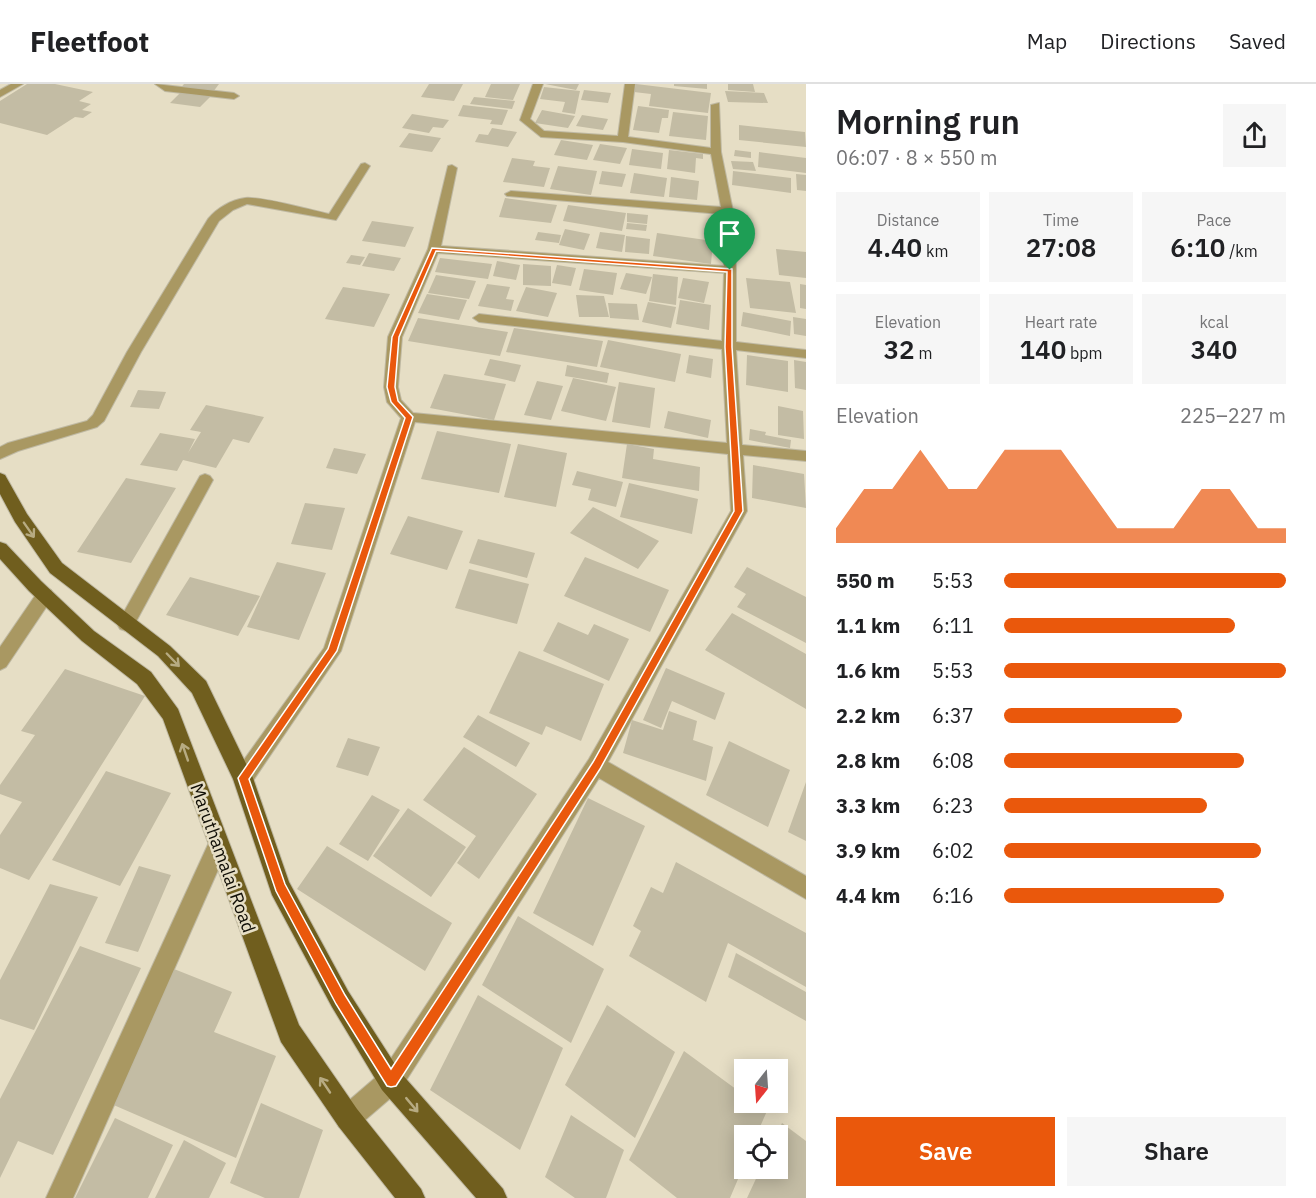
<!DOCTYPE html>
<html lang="en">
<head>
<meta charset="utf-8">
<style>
  body { margin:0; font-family:"IBM Plex Sans",sans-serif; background:#f6f6f6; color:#202124; height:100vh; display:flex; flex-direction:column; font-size:22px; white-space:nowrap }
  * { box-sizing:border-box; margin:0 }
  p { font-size:20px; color:#757577 }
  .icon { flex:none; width:33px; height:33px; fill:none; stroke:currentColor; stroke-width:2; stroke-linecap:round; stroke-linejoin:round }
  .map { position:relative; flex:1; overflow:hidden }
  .details { display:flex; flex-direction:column; background:#fff; width:510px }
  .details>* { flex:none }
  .needle { width:39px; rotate:197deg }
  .buttons { position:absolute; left:734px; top:975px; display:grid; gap:12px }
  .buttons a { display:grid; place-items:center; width:54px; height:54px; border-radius:0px; background:#fff; box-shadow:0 3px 15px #0003; font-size:30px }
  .pin { position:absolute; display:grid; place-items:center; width:51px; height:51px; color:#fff; margin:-62px -26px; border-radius:50% 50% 50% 0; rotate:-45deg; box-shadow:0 0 6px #0007 }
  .pin .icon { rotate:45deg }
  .round { display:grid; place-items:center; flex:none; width:63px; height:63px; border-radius:0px; background:#f6f6f6 }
  .head { display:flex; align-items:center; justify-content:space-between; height:102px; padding:0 30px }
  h1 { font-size:33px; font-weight:600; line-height:45px }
  .figures { display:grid; grid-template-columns:repeat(3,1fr); gap:9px; height:102px; padding:6px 30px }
  .figures div { display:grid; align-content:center; border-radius:0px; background:#f6f6f6; text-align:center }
  .figures b { font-size:26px; font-weight:600 }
  .figures small { font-size:16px; font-weight:400 }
  .figures p { font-size:16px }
  .chart { height:168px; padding:12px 30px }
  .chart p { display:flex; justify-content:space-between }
  .chart svg { width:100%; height:108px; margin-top:6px; fill:#ea580c; opacity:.7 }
  .primary-button { display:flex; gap:12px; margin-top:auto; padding:12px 30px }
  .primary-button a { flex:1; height:69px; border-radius:0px; background:#ea580c; color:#fff; font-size:24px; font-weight:600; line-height:69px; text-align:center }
  .primary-button a+a { background:#f6f6f6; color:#202124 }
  ul { padding:0 30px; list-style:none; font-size:20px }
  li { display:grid; grid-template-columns:96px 72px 1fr; align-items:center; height:45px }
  li i { height:15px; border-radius:8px; background:#ea580c }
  header { display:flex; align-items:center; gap:36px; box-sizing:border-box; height:84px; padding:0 30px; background:#fff; border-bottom:2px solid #e0e0e0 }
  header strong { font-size:28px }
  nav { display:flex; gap:33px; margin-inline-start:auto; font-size:21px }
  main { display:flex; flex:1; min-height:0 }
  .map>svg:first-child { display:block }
  .building { fill:#c3bca4 }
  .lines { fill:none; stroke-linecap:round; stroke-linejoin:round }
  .lane-casing { stroke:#bfb9a3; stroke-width:2 }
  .street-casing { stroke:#bfb9a3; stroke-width:2 }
  .primary-casing { stroke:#bfb9a3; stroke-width:2 }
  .lane { fill:#a99862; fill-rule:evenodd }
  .street { fill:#a99862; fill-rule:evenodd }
  .primary { fill:#705e1e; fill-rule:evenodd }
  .oneway { stroke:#b7ab82 }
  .route { fill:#ea580c; stroke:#fff; stroke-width:1.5; fill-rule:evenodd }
  .labels { text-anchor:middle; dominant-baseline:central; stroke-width:5; stroke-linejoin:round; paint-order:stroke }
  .street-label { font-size:18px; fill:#100e06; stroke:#e6dec5 }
</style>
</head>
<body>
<header>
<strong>Fleetfoot</strong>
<nav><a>Map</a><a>Directions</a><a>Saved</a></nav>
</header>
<main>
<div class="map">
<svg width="806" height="1114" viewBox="0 0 806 1114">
  <rect width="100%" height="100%" fill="#e6dec5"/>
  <path class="building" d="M27,0h28l38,8 -14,9 12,3 -9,6 10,2 -9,6 -8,-1 -28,18 -47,-12v-22z
    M184,0h35l-6,8 -33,-3z
    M429,0h34l-9,17 -33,-4z
    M491,0h29l-7,16 -28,-3z
    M545,0h34l-3,6z
    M636,0l75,9 -3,20 -59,-7 2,-12 -17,-2z
    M674,0h33v5l-33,-3z
    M728,0h25l2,8 -27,-2z
    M544,3l36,4 -5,23 -13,-2 3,-10 -25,-3z
    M584,6l27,3 -3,10 -27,-3z
    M182,7l30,4 -12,12 -30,-4z
    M725,7l39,2 4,10 -40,-1z
    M474,13l41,4 -3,8 -42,-5z
    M463,21l45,5 -6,15 -12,-1 2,-4 -34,-4z
    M638,22l31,4 -1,8h-6l-3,15 -26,-3z
    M542,26l33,6 -7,12 -33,-5z
    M673,28l35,4 -2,24 -37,-4z
    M412,30l37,6 -6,8 -10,-1 -4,6 -27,-5z
    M582,31l26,4 -5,11 -27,-4z
    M739,41l66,7 1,15 -67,-7z
    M492,44l25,4 -9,15 -33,-5 4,-8 9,1z
    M409,49l32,5 -9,14 -33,-5z
    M561,56l32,5 -6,15 -33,-5z
    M600,60l27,4 -7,16 -27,-4z
    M632,65l31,4 -2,16 -32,-4z
    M669,66l34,4v5l-7,-1 -1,15 -28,-4z
    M735,66l16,2v6l-17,-2z
    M759,68l47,6v15l-48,-6z
    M512,74l23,3 -2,5 17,2 -6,19 -41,-5z
    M731,77l22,1 3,9 -23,-2z
    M558,82l39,5 -6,24 -41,-6z
    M602,87l24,3 -4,13 -23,-3z
    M733,87l58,7v15l-59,-8z
    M634,89l33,5 -3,19 -34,-4z
    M796,90l10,1v16l-9,-1z
    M671,93l28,4 -2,19 -28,-3z
    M505,114l52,7 -6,18 -52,-6z
    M568,121l58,8 -4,18 -59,-10z
    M627,129l21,2 -1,9 -20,-2z
    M372,137l42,6 -9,20 -43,-6z
    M627,139l20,2 -1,6 -20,-2z
    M565,145l25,5 -6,16 -25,-5z
    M538,148l23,3 -2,8 -24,-3z
    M600,148l25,3 -3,17 -26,-4z
    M657,149l56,8 -2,23 -58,-8z
    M626,152l24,3 -1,15 -24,-2z
    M776,165l30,3v26l-27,-3z
    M369,169l32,5 -7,13 -32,-5z
    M351,171l14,2 -5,8 -14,-2z
    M440,174l52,6 -4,15 -53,-7z
    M497,177l23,4 -4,15 -23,-4z
    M523,180l28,2v20l-28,-1z
    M557,181l19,3 -5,18 -19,-3z
    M584,185l33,4 -4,22 -34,-5z
    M626,189l26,4 -6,17 -26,-5z
    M653,190l25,3 -2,28 -27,-4z
    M436,191l40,6 -7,18 -41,-6z
    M683,194l26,4 -5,21 -26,-5z
    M746,194l44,4 6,31 -46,-5z
    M487,200l23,3 -4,12 8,1 -3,11 -33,-5z
    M800,200l6,1v24l-6,-1z
    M343,203l47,7 -16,33 -49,-8z
    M526,203l31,6 -9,24 -32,-6z
    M427,210l40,6 -8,20 -41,-7z
    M576,211l28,1 5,21h-30z
    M680,216l31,5 -2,25 -33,-6z
    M648,218l28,5 -5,21 -29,-6z
    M608,219l29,1 2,16 -29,-2z
    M743,228l48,9 -1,15 -49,-10z
    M793,233l13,2v17l-12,-2z
    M418,234l90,14 -8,24 -92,-15z
    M514,244l89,13 -6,26 -91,-15z
    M608,256l73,14 -6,28 -75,-15z
    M689,271l24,4 -2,19 -25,-5z
    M747,271l41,6v31l-42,-7z
    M490,275l31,6 -6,17 -31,-7z
    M794,276l12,2v28l-11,-2z
    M567,281l42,8 -2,10 -42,-7z
    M444,290l62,10 -12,36 -64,-12z
    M573,294l43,9 -10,34 -45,-10z
    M537,297l26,5 -12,34 -27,-5z
    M619,298l36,6 -5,40 -38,-6z
    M138,306l28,2 -7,17 -29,-2z
    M206,321l58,12 -15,26 -16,-4 -17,29 -33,-8 -6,11 -37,-6 20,-32 35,6 -7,14 13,-21 -11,-2z
    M778,322l25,5 1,28 -26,-4z
    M668,327l43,9 -3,18 -44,-10z
    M750,345l16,3 -1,3 26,5 -1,8 -41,-8z
    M437,347l74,13 -12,49 -78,-14z
    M518,360l49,9 -11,54 -52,-10z
    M627,360l27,5 -1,10 47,8 -1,24 -77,-13z
    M334,364l32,6 -9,20 -31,-6z
    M753,381l51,9 2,34 -54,-10z
    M577,387l46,11 -7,25 -28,-7 3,-11 -19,-4z
    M126,394l50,10 -45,75 -54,-11z
    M629,399l69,16 -6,35 -72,-17z
    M305,419l40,5 -13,42 -41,-6z
    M593,423l66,34 -21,28 -68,-36z
    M408,432l55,15 -16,39 -57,-16z
    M478,455l57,14 -8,25 -58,-15z
    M585,473l84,33 -19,42 -86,-36z
    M277,478l49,11 -27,67 -52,-13z
    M747,483l59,30v46l-69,-36 9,-13 -12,-7z
    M469,485l60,15 -12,40 -62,-16z
    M190,493l70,19 -22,40 -72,-21z
    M732,529l74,41v55l-101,-59z
    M558,538l30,13 6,-11 35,15 -20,42 -66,-30z
    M519,567l85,33 -23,57 -35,-15 -4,9 -53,-22z
    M666,584l59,25 -10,27 -43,-19 -11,27 -18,-8z
    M65,585l80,27 -116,184 -29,-12v-33l22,-33 -22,-8v-9l35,-50 -14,-4z
    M669,627l28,10 -4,19 20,7 -7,34 -83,-28 9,-33 31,10z
    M478,631l52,28 -14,24 -53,-30z
    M348,654l32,9 -12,29 -32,-9z
    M729,657l61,29 -22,57 -62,-32z
    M464,663l73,47 -58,85 -22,-16 19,-27 -53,-36z
    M106,687l65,22 -51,93 -68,-26z
    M806,698v59l-18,-9z
    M372,711l28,15 -32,51 -29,-17z
    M588,714l57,28 -52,120 -60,-33z
    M408,724l58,39 -35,50 -58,-41z
    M327,762l125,77 -27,48 -128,-82z
    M676,778l130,71v54l-78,-44 -22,59 -77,-46 12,-25 -8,-5 18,-39 12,6z
    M139,782l32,9 -33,77 -33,-9z
    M50,800l48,13 -64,133 -34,-11v-39z
    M518,832l86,53 -33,74 -89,-58z
    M80,862l61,22 -88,187 -35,-14 -18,37v-79z
    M736,869l70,39v29l-78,-44z
    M174,885l58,23 -18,40 62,24 -40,102 -127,-55z
    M478,911l85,53 -43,102 -90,-60z
    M607,921l68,47 -40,86 -70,-53z
    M684,967l60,44v7h11l12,9 -11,25h-12v29l-14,33h-53l-48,-38z
    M261,1019l62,27 -24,68h-34l-35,-15z
    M571,1031l53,35 -18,48h-31l-30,-21z
    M115,1034l58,27 -25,53h-73z
    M782,1039l24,18v57h-59l14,-30h16v-34z
    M184,1056l42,23 -17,35h-54z"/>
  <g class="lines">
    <defs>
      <path id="lane" d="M11,0h12l-23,13v-7z
        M365,79l5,3 -34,54 -89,-16 -14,6 -14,11 -78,131 -37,69 -7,6 -79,24 -18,8v-12l8,-4 79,-22 6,-6 34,-63 81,-133c9,-11 23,-19 37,-21 15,-2 66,12 84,16l32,-50z"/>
      <path id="street" d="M155,0l79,9 5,3 -5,3 -69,-8z
        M533,0h10l-13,35 14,12 74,5 7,-52h10l-7,53 83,11v-43l8,-2 2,49 12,59 3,59v72l70,8v8l-70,-8 6,95 64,6v10l-63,-6 4,56 -139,251 198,114v23l-207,-121 -199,312 -43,37 -9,4 -9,-4 -4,-9 4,-9 43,-37 207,-313 142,-248 -3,-57 -313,-32 -74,229 -91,134 -7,2 -7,-2 -3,-7 3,-7 88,-123 77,-230 -14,-16 -3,-15 4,-50 40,-88 20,-83 4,-1 5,3 -16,78 283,20 -3,-52 -214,-18 -2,-2 6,-3 210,16 -10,-53 -88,-12 -82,-5 -21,-17zM438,169l286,20 -2,68 -243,-27 -6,4 6,4 243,27 5,94 -314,-30 -12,-13 -3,-13 4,-50z
        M205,390l5,2 3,4 -81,149 -6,2 -6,-2 -3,-5 3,-5 80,-143z
        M45,504l6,2 3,5 -3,5 -45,67 -6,3v-23l39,-57z
        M218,751l7,3 4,7 -156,353h-27l165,-360z"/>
      <path id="primary" d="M0,389l5,2 22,39 35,49 108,83 36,35 47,97 36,104 59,109 52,81 103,117 4,9h-31l-94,-108 -50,-83 -60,-112 -39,-116 -41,-86 -34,-37 -108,-83 -35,-51 -15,-28z
        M0,458l6,2 35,37 53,50 57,41 27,37 121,316 58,84 64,80 4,9h-30l-56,-71 -58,-85 -118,-323 -26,-35 -55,-43 -53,-50 -29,-32z"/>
    </defs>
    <use href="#lane" class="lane-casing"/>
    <use href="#street" class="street-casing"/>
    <use href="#primary" class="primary-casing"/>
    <use href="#lane" class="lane"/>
    <use href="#street" class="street"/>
    <use href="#primary" class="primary"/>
  </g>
  <defs><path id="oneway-shaft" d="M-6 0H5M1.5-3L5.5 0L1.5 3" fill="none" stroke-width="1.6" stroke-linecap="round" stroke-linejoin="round" transform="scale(1.5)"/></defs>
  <g class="oneway">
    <use href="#oneway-shaft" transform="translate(29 446) rotate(55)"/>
    <use href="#oneway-shaft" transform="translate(173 576) rotate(46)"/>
    <use href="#oneway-shaft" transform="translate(185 668) rotate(-109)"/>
    <use href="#oneway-shaft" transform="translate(325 1001) rotate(-124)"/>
    <use href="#oneway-shaft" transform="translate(412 1021) rotate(50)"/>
  </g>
  <path class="route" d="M432,164l300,21v78l11,164 -143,258 -204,317 -5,1 -4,-1 -51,-82 -60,-113 -38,-113 90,-129 77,-231 -14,-16 -4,-15 5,-50zM436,167l291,21 -2,75 9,164 -141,251 -202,307 -46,-74 -60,-111 -36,-105 88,-128 76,-234 -15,-16 -3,-14 4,-50z"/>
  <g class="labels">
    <g class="street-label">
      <text transform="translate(223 774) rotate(70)">Maruthamalai Road</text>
    </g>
  </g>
</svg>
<div class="buttons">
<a><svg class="needle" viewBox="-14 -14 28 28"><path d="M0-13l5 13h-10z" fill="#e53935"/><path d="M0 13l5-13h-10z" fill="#757577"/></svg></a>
<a><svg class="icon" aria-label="locate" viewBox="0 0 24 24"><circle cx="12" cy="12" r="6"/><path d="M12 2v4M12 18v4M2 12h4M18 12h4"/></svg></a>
</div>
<div class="pin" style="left:730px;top:186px;background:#1e9e55"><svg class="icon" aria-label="arrive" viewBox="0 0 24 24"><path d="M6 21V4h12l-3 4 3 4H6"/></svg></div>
</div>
<section class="details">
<div class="head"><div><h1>Morning run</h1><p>06:07 · 8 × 550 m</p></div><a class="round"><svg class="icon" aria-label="share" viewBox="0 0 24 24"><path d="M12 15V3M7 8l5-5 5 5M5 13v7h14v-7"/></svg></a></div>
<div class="figures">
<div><p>Distance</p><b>4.40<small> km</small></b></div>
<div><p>Time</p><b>27:08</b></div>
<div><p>Pace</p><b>6:10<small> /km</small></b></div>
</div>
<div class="figures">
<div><p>Elevation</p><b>32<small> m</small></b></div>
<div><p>Heart rate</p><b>140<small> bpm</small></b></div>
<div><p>kcal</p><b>340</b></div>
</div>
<div class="chart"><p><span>Elevation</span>225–227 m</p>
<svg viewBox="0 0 160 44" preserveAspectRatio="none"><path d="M0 44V38L10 22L20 22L30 6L40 22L50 22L60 6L70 6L80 6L90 22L100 38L110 38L120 38L130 22L140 22L150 38L160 38V44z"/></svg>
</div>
<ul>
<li><b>550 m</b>5:53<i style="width:100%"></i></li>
<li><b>1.1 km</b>6:11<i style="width:82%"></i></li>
<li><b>1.6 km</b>5:53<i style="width:100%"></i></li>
<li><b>2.2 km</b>6:37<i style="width:63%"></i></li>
<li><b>2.8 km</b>6:08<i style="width:85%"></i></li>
<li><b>3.3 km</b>6:23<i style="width:72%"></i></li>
<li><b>3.9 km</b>6:02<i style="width:91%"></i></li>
<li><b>4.4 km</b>6:16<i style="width:78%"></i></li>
</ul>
<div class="primary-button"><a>Save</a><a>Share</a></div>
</section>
</main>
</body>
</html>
